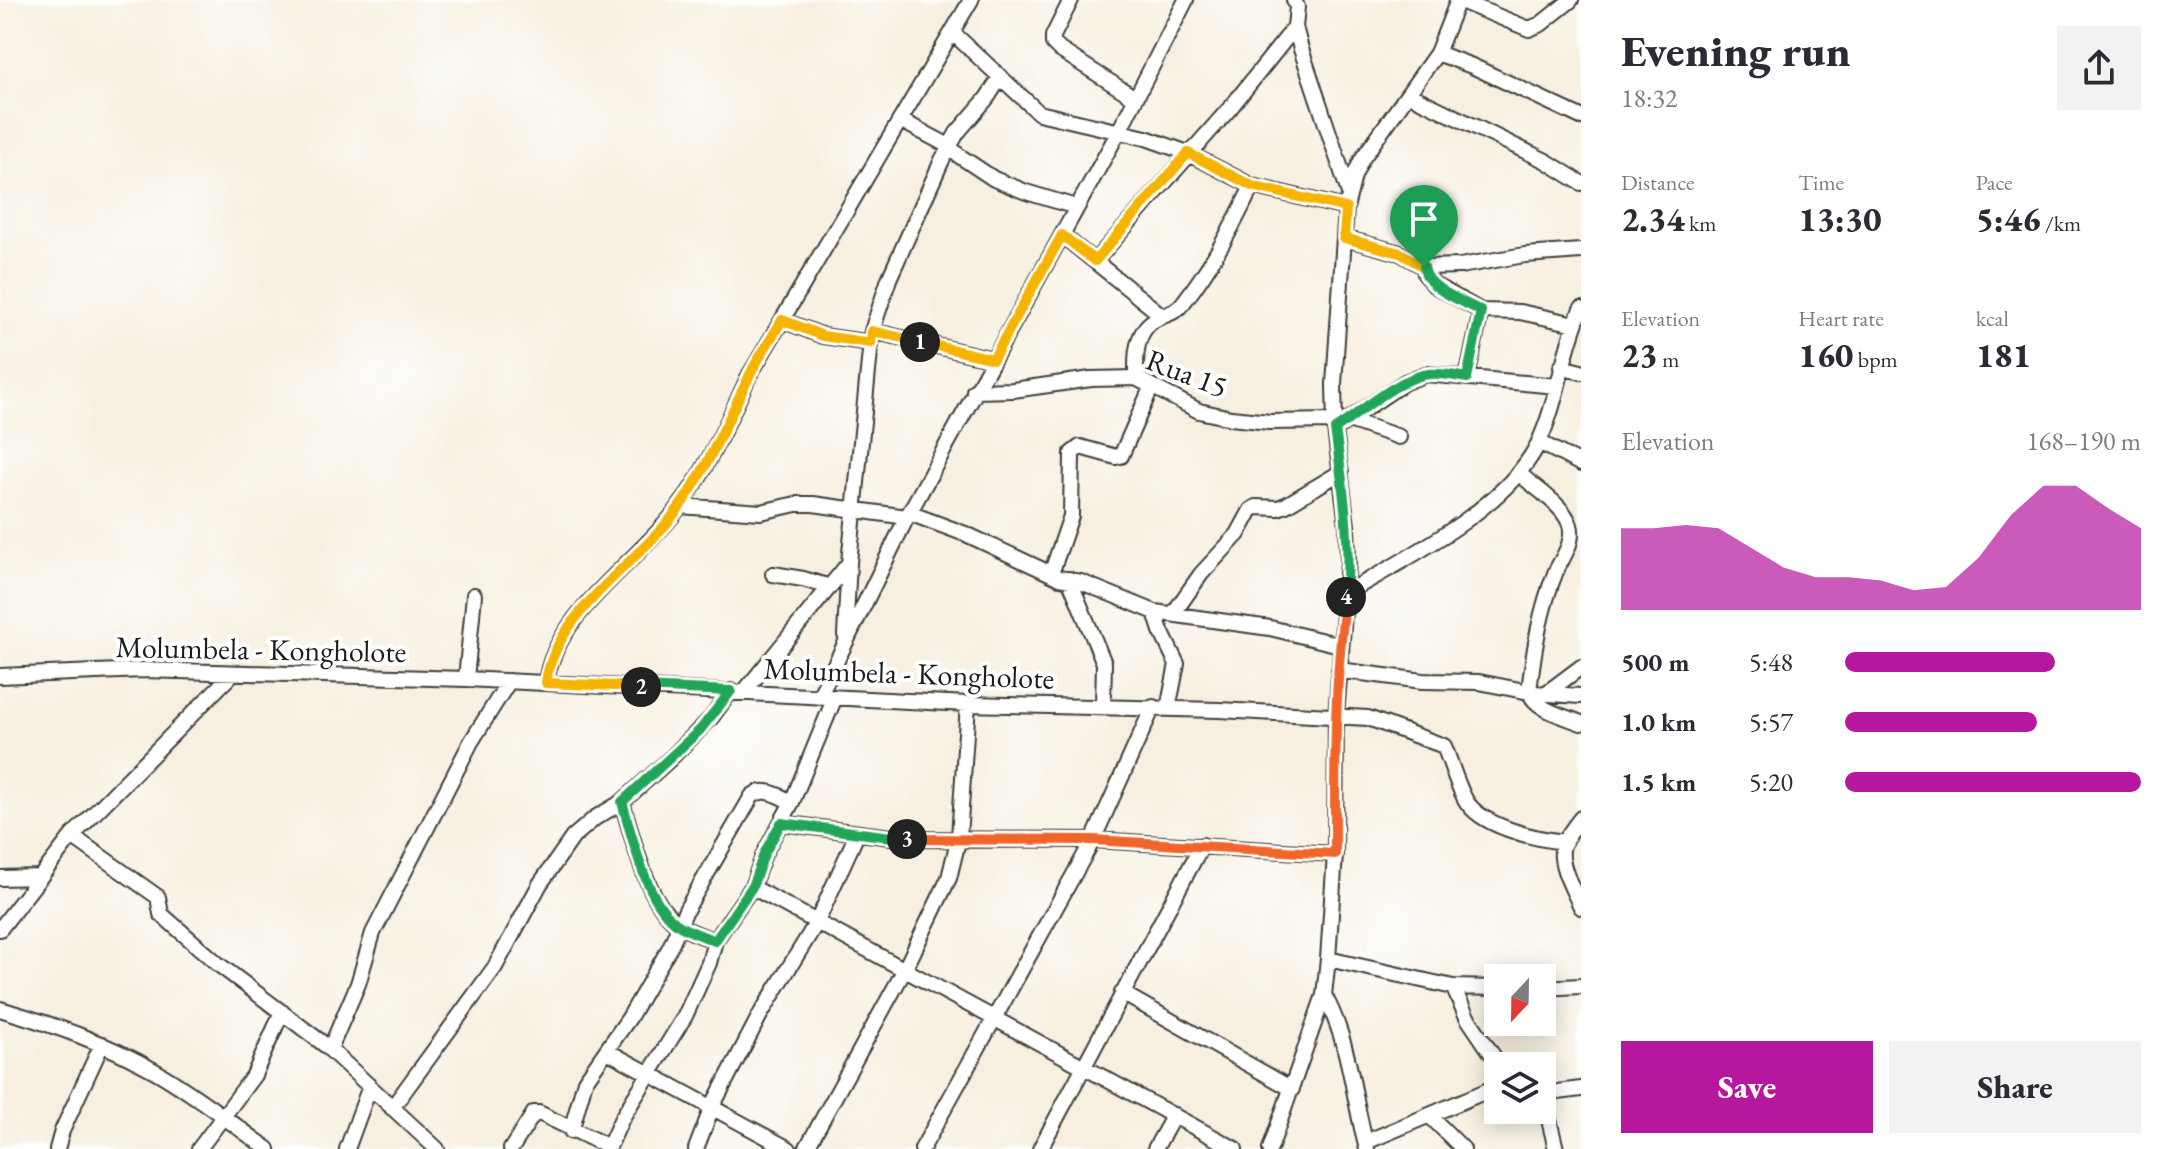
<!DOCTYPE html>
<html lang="en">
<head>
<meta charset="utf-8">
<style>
  body { margin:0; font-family:"EB Garamond",serif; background:#f2f2f3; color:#2b2b33; height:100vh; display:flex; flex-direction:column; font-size:30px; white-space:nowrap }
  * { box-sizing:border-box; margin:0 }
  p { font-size:26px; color:#7c7c81 }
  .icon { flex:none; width:44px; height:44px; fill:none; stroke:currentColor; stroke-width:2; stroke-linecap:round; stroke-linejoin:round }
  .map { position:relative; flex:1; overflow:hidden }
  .details { display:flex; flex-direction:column; background:#fff; width:600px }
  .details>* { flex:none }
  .needle { width:52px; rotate:202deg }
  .buttons { position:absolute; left:1484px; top:964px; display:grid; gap:16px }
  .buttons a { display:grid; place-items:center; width:72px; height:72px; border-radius:0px; background:#fff; box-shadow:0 4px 20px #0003; font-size:40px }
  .pin { position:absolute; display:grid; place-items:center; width:68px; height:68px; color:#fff; margin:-82px -34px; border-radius:50% 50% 50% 0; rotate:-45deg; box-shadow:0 0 8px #0007 }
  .pin .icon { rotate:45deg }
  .km { position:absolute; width:40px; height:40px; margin:-20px; border-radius:50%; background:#222; color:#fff; font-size:22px; line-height:40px; text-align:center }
  .round { display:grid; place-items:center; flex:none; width:84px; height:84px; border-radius:0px; background:#f2f2f3 }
  .headline { display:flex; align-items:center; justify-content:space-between; height:136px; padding:0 40px }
  h1 { font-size:44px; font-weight:800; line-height:60px }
  .figures { display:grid; grid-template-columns:repeat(3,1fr); gap:12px; height:136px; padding:8px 40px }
  .figures div { display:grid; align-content:center }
  .figures b { font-size:34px; font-weight:800 }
  .figures small { font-size:22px; font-weight:400 }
  .figures p { font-size:22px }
  .chart { height:224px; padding:16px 40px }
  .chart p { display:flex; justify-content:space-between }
  .chart svg { width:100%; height:144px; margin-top:8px; fill:#b5179e; opacity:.7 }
  .cta { display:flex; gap:16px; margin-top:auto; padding:16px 40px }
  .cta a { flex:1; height:92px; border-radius:0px; background:#b5179e; color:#fff; font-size:32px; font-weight:800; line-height:92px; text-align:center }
  .cta a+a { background:#f2f2f3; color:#2b2b33 }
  ul { padding:0 40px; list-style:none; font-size:26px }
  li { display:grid; grid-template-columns:128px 96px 1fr; align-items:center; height:60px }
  li i { height:20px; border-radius:10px; background:#b5179e }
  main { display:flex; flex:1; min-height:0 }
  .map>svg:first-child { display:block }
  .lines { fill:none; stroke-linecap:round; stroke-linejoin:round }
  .minor-casing { stroke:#3d3c39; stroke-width:18 }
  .minor { stroke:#fff; stroke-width:14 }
  .split-1-casing { stroke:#fff; stroke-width:16 }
  .split-2-casing { stroke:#fff; stroke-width:16 }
  .split-3-casing { stroke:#fff; stroke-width:16 }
  .split-4-casing { stroke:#fff; stroke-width:16 }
  .split-5-casing { stroke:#fff; stroke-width:16 }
  .split-1 { stroke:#f5b400; stroke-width:10 }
  .split-2 { stroke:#f5b400; stroke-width:10 }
  .split-3 { stroke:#22a559; stroke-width:10 }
  .split-4 { stroke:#f0652b; stroke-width:10 }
  .split-5 { stroke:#22a559; stroke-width:10 }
  .labels { text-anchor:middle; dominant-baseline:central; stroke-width:8; stroke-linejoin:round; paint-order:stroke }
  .street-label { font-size:30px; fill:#1c1c1c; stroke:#fff }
</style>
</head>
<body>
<main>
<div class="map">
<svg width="1581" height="1149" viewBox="0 0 1581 1149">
  <rect width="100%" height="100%" fill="#fff"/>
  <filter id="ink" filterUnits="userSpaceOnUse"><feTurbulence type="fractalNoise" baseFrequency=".0125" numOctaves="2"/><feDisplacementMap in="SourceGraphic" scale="16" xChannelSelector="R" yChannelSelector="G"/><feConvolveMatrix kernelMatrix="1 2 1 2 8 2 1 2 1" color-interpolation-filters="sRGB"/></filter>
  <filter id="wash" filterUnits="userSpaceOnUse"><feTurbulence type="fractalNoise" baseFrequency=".006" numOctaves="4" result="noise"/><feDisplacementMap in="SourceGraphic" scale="32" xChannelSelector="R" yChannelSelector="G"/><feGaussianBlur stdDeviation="1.8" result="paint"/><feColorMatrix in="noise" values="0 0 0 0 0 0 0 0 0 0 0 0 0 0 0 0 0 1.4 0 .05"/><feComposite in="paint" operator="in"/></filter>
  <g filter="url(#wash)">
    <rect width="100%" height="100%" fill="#f7efdf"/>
  </g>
  <g filter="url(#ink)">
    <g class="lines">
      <defs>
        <path id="minor" d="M1071,0l-18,36v7l7,7 75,48
          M1294,0l3,7 -2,20 6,22 48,144
          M953,33l86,80 107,25 42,15 64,33 94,22
          M1437,53l35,13 109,51
          M1410,95l136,66 35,22
          M900,120l49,26 9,9 36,24 32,13 50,15
          M1062,235l98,79
          M1344,238l56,15 24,14 36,-1 65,-11 56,-4
          M1095,261l136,-154 64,-80
          M1424,267l1,7 9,11 47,26 39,1 55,12
          M782,320l41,16 48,7
          M872,331l121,28
          M1561,367l20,5
          M1136,378c0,-17 -1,-34 8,-48 11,-17 28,-12 39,-27 28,-36 50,-76 69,-117
          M1467,378l14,-67
          M974,391l39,-1 78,-11 45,-1 63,33 32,7 39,4 64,-1
          M1349,420l50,17
          M1335,429l70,-47 21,-8 131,12
          M1539,442l42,22
          M1519,473c15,15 45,32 51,52 5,15 -7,32 -14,46 -16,39 -22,78 -27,120 6,19 35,25 52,32
          M680,506l81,6 35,-8h17l94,13
          M909,513l59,22 92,43 21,4 74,30 115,16 70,17
          M773,574l30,5 24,7
          M1051,574l20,-58 1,-63 8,-6 36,10 5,-1 30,-68
          M1069,579l35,84 -1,43
          M1346,593c60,-34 161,-86 192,-149 20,-42 24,-91 43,-135
          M1155,612l6,19 16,33 -9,45
          M1173,614l28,-40 37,-40 13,-24 5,-3 22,1 8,-3 55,-33
          M845,635l4,-72 23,-232 17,-52 53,-119 15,-27 30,-35 13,-20
          M1339,670l84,11 56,1 55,11 47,3
          M0,676l144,-6 322,9 502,25 251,6 149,8 76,28c7,17 12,36 21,53 14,27 70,40 100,43
          M466,679l8,-84
          M546,683c8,-69 91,-120 131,-173 30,-40 51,-89 72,-134l222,-376
          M744,692l105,-129
          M1545,694l36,-27
          M819,697l88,-180 212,-386 67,-131
          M622,802c11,36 25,103 58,124 10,6 24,10 35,15
          M1581,818c-6,8 -14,17 -18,27 -6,18 11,46 18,62
          M781,823l126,16 186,1 242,14
          M72,836l86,61 3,17 57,50 107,81 112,104
          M0,878l39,-1
          M752,887l483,262
          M0,929l72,-93 161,-163
          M1328,959l125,28 45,1
          M1453,987l14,30 33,49
          M1542,988l39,-2
          M1122,993l170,96
          M1324,995c26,47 29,103 43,154
          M0,1009c54,16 106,34 155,62 39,22 76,52 113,78
          M330,1049l28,-65 15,-51 98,-191 38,-61
          M607,1051l182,98
          M1542,1094l39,-5
          M1543,1095l13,54
          M392,1108l103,-141 45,-83 33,-47 22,-19 27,-16 49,-44 40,-40 20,-27
          M1430,1116l33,33
          M571,1131l14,-50 44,-63 41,-71 16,-37 66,-114c13,-10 26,0 40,6
          M1366,1142l132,-56
          M57,1149l5,-18 40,-87
          M199,1149l55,-74 28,-63
          M347,1149l23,-63
          M511,1149l23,-36h5l70,34
          M608,1149l14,-31 63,-102 24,-53 6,-22 37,-54 12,-33 28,-52 43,-105
          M696,1149l16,-42 48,-92 57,-93 40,-88
          M806,1149l99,-180 44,-91 10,-41 9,-133
          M922,1149l171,-309 60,-133
          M1040,1149l162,-304
          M1155,1149l19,-34
          M1270,1149l54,-154 4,-36 7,-105 1,-138 12,-154 -1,-36 -12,-97 -1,-45 12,-176 8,-32 8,-17 75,-106 21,-53 71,29 12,-5 30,-24"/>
      </defs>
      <use href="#minor" class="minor-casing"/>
      <use href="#minor" class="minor"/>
    </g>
  </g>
  <g class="lines" filter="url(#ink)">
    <defs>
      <path id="split-1" d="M920,342l73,17 69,-124 33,26 93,-108 64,33 94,22 -2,30 56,15 24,14"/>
      <path id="split-2" d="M641,687l-95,-4c7,-61 73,-108 112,-150 41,-43 64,-102 90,-154 9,-20 23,-39 34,-59l41,16 48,7 1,-12 48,11"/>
      <path id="split-3" d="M641,687l90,4 -31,39 -78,72c11,36 24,103 58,124 10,6 24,10 35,15l37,-54 12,-33 17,-31 126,16"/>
      <path id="split-4" d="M907,839l186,1 242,14c0,-86 -1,-172 11,-257"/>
      <path id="split-5" d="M1346,597c5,-56 -3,-112 -11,-168 25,-16 64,-52 94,-55 12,-1 26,2 38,4l14,-67c-18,-10 -55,-22 -57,-44"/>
    </defs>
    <use href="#split-1" class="split-1-casing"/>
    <use href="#split-2" class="split-2-casing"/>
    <use href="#split-3" class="split-3-casing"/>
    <use href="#split-4" class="split-4-casing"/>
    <use href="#split-5" class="split-5-casing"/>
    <use href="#split-1" class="split-1"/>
    <use href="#split-2" class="split-2"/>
    <use href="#split-3" class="split-3"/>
    <use href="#split-4" class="split-4"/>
    <use href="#split-5" class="split-5"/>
  </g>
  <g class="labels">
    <g class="street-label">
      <text transform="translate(1187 373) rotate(21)">Rua 15</text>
      <text transform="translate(261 649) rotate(1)">Molumbela - Kongholote</text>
      <text transform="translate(909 673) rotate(2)">Molumbela - Kongholote</text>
    </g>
  </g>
</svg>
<div class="buttons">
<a><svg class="needle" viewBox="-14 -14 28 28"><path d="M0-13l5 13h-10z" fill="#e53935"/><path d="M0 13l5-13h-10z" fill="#7c7c81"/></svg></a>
<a><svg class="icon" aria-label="layers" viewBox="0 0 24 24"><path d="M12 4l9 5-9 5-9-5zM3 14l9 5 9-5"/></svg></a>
</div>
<div class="pin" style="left:1424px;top:267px;background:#1e9e55"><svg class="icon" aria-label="arrive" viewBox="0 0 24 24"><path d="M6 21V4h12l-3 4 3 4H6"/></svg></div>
<b class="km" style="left:920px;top:342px">1</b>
<b class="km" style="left:641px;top:687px">2</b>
<b class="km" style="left:907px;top:839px">3</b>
<b class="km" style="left:1346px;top:597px">4</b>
</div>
<section class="details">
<div class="headline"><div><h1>Evening run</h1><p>18:32</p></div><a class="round"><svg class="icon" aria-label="share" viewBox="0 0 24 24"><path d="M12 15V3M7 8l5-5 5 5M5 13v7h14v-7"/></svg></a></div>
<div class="figures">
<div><p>Distance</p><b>2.34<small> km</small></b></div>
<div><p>Time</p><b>13:30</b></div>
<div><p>Pace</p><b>5:46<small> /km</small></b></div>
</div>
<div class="figures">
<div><p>Elevation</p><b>23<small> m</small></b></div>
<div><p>Heart rate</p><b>160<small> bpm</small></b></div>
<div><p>kcal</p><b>181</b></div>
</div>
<div class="chart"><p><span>Elevation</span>168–190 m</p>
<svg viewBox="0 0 160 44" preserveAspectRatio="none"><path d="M0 44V19L10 19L20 18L30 19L40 25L50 31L60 34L70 34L80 35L90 38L100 37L110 28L120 15L130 6L140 6L150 13L160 19V44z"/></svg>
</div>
<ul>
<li><b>500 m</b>5:48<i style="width:71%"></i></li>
<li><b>1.0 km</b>5:57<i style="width:65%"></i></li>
<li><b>1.5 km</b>5:20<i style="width:100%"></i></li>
</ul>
<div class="cta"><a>Save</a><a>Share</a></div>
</section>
</main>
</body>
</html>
